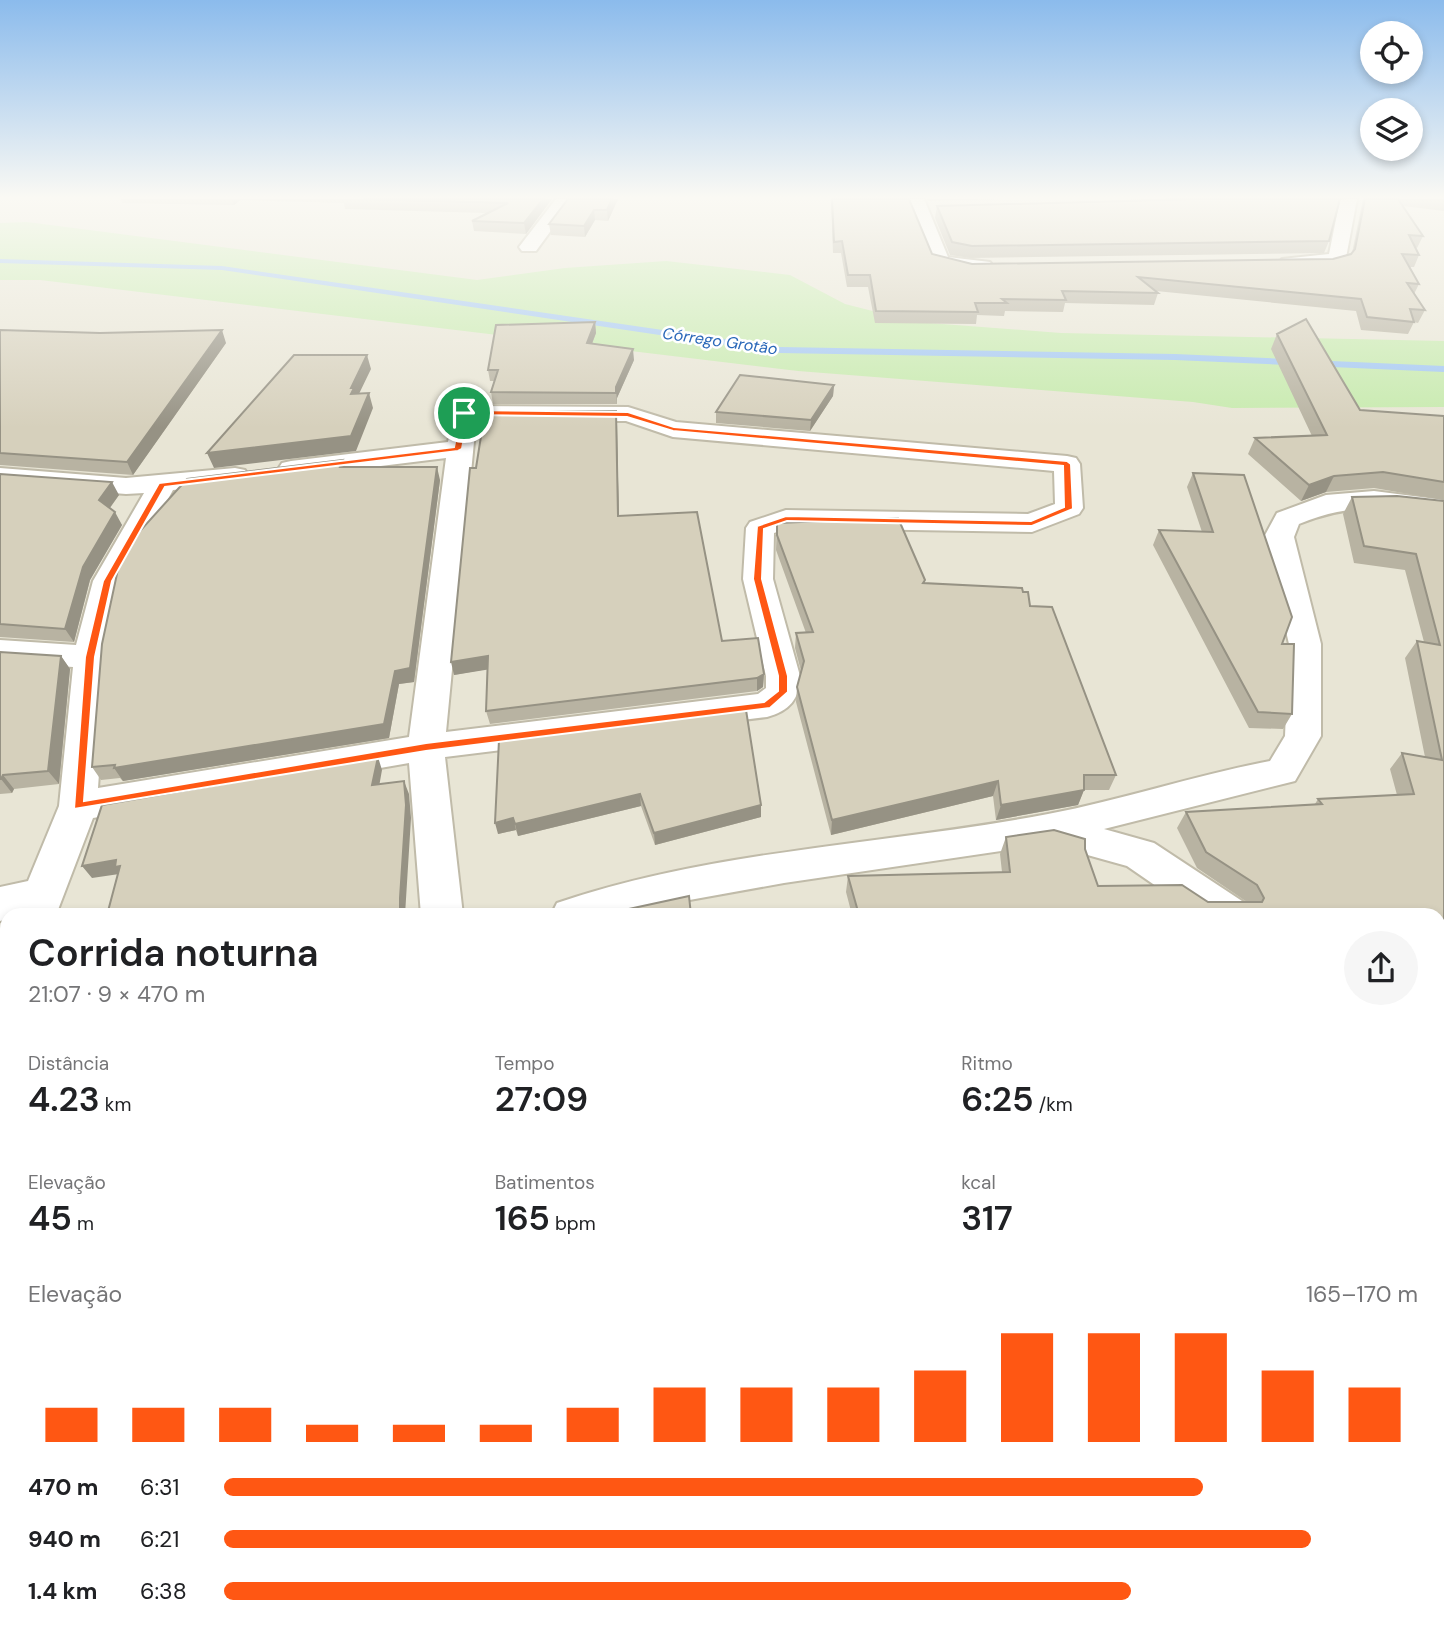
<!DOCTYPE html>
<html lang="pt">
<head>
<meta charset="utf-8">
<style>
  body { margin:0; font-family:"DM Sans",sans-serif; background:#f6f6f6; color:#202124; height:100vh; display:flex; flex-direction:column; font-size:26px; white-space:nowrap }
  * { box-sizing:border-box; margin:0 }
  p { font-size:23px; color:#757577 }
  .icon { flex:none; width:38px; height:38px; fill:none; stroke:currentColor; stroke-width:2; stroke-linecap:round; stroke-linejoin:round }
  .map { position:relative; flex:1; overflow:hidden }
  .drawer { position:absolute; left:0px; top:908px; width:1446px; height:726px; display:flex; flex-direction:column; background:#fff; border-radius:21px 21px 0 0; box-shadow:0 4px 10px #0003 }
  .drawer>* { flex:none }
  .fabs { position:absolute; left:1360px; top:21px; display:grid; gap:14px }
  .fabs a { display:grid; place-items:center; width:63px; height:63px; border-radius:50%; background:#fff; box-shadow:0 4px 10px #0003; font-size:35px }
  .pin { position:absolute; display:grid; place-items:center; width:60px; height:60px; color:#fff; margin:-30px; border:4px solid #fff; border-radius:50%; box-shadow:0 2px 7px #0007 }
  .round { display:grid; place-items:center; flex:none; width:74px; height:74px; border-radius:37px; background:#f6f6f6 }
  .headline { display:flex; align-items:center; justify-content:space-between; height:119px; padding:0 28px }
  h1 { font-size:38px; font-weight:600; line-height:52px }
  .figures { display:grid; grid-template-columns:repeat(3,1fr); gap:10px; height:119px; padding:7px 28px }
  .figures div { display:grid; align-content:center }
  .figures b { font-size:35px; font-weight:600 }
  .figures small { font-size:19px; font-weight:400 }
  .figures p { font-size:19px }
  .chart { height:196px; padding:14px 28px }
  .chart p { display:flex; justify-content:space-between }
  .chart svg { width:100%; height:126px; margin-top:7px; stroke:#ff5713; stroke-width:6 }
  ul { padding:0 28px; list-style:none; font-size:23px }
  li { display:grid; grid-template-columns:112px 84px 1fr; align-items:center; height:52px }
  li i { height:18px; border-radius:9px; background:#ff5713 }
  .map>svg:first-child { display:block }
  .residential { fill:#e8e5d5; fill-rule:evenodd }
  .green { fill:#c7eaae }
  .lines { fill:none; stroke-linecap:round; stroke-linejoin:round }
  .stream { fill:#a1c6f3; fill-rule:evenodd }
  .minor-casing { stroke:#c0bba9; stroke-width:4 }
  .minor { fill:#fff; fill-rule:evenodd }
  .wall { fill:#b8b3a2 }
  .shaded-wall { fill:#969284 }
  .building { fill:#d6d0bc; stroke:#969284; stroke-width:2 }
  .route { fill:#ff5713; stroke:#fff; stroke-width:2; fill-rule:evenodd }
  .labels { text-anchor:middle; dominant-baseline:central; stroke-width:5; stroke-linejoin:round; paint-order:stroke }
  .far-water-label { font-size:16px; font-style:italic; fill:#2a68b9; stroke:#fff }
</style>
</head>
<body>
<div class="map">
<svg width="1444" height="1634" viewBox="0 0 1444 1634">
  <rect width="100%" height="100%" fill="#f4f2e7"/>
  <path class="residential" d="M0,199h1444v1435h-1444zM7,915h1431v713h-1431z"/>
  <path class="green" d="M27,222l450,58 88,-12 101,-7 124,14 55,29 71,18 145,11 383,8v66l-212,1 -39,-6 -395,-31 -758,-91h-40v-57z"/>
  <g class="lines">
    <path class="stream" d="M0,259l222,7 558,81 395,7 269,12v6l-269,-12 -395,-7 -558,-83 -222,-7z"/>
    <defs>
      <path id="minor" d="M556,199h18l-38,52h-14l-3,-4z
        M906,199h18l24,58 42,5 3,4 -3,4 -33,2 -24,-7z
        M1357,199l-12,64 -63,4 -3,-4 3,-4 47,-5 11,-54z
        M464,406l164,1 48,15 391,34 9,2 4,6 3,44 -4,6 -47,18 -243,-4 -15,5 -1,46 27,97c0,23 -11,35 -33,41l-322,40 18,158h-42l-12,-152 -316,55 -37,97h-49v4l-7,2v-34l28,-6 31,-75 14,-139 -73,-5v-22l76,5 17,-64 51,-88 -18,1 -126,-10v-16l126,10 109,-10 10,2 4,6 -4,6 -10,2 -62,6 -50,91 -16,76 -9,131 311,-51 37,-279 -155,19 -9,-2 -4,-6 4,-6 9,-2 157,-19 7,-34zM476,421h150l47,16 381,34 1,33 -27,10 -242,-4 -36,12 -4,6 -3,51 23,97v12l-8,6 -312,38z
        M1374,491l70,9v16c-58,-7 -89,-15 -145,8l-5,13 27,107v92l-26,45 -191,48 50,14 91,60 6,12h-53l-71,-49 -79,-22 -264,39 -100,18 -51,14h-82l6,-12c159,-54 327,-58 491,-89 75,-14 147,-39 222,-53l15,-25 4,-92 -25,-107 13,-24 49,-18z
        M1438,1010h6v40l-6,1z
        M1438,1113l6,3v51l-6,-2z
        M1438,1211h6v52h-6z
        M344,1628h66l-1,6h-66z"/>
    </defs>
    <use href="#minor" class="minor-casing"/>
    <use href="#minor" class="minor"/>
  </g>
  <path class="wall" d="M121,199h431l-26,35 -52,-3 -2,-10 15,-8 -142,-4 -1,-6 -104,-3 -6,5 -112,-2z
    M568,199h50l-10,22 -13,-1 -10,17 -34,-2 -2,-11z
    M831,199h78l23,55 40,10 361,-5 19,-6 11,-54h81v12l-41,-5 20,30 -6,12 -2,-1 4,8 -5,12h-4l9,17 -5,10 11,16 -7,13 -4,-1 -6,12 -47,-4 -5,-19 -200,-20 2,2 -4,12 -89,-2 -2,9 -58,-1 -1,5 -27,-1 -1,9 -101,-1 -7,-36h-21l-6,-34h-8z
    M926,199h81l-79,2z
    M937,206l392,35 -5,12 -354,5 -20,-3 -15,-37z
    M595,322l1,11 -4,11 42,16 -17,38v6h-124l-2,-12 3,-11h-4l-2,-11z
    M0,330l226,13 -93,132 -133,-10z
    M1277,334l83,76 84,6v84l-70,-12 -48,4 -25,9 -53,-47 7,-16 57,-2 -41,-87z
    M834,385l-1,11 -23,35 -94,-8v-11z
    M616,411l3,105 103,125 42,33 -1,13 -6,4 -267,33 -4,-13 1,-42 -33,6 22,-207z
    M343,460l2,7 95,13 -26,202 -15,2 -10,54 -266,43 -3,-3 -19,2 -9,-13z
    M1193,473l89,171 10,70 -9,15 -34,-1 -96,-183 6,-15 43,2 -15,-45z
    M0,474l119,21 -9,13 12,17 -32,55 -16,62 -74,-5z
    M1352,497l92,4v483l-6,1v-70h-586l-6,-23 2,-16 154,-4 -2,-18 6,-17 79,12 13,37 110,16h39l-50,-34 -20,-40 9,-16 129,-8 3,-5 79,-4 -7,-26 12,-16 23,4 -20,-99 12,-17 7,1 -19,-72 -51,-7 -11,-49z
    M777,523l148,57v3l98,9 93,183 -7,15h-25l-6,15 -82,15 -3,-24 -162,39 -35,-133 1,-15 4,-16 -6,-23 1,-15h10l-30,-83z
    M0,652l61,4 9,13 -11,115 -45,5 -2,4 -12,1z
    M499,740l262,65v12l-106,28 -14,-39 -123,30 -2,-6 -18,4z
    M1438,1173l6,7v13l-6,4z
    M1180,1628h190l2,6h-191z"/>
  <path class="shaded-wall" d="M232,199h8v1l-6,5z
    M543,199h9l-26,35 -2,-11z
    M612,199h6l-10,22 -1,-11z
    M594,210l1,10 -10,17 -1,-11z
    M595,322l1,11 -8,21 -1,-11z
    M222,330l4,13 -93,132 -6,-13z
    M633,349l1,11 -17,38v6l-1,-17z
    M367,355l4,14 -14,29 -6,-4v-6z
    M834,385l-1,11 -23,35 1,-11z
    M369,393l4,15 -17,43 -142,17 -7,-15z
    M616,411l1,13 2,104 -1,-12z
    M437,467l3,13 -26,202 -15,2 -10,54 -266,43 -9,-13z
    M1334,476l-8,16 -25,9 8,-16z
    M112,482l7,13 -13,18 -7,-13z
    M115,512l7,13 -32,55 -16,62 -9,-13 18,-62z
    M61,656l9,13 -11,115 -11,-13z
    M488,656l3,13 -37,6 -3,-13z
    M764,674l-1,13 -6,4v-13z
    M378,757l4,13 -5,28 -5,-13z
    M3,775l11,14 -2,4 -11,-14z
    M404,781l5,13 2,24 -6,97h-5z
    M998,781l-5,15 -162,39 1,-15z
    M1084,790l-6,15 -82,15 5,-15z
    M640,794l1,12 -123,30 -3,-12z
    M761,805v12l-106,28 -1,-12z
    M513,818l3,12 -18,4 -3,-11z
    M116,860l10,13 -34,5 -10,-12z
    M1444,972v12l-6,1v-12z
    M7,1032v15l-7,1v-14z
    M135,1628h17l-11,6h-17z"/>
  <path class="building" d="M364,199h179l-19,24 -52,-2 36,-18z
    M568,199h44l-5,11h-13l-10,16 -35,-2z
    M832,199h77l23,55 40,10 361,-5 18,-5 4,-5 10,-50h33l25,37 -14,-1 10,20 -17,-1 17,30 -12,-1 18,27 -15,-1 4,13 -47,-5 -6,-18 -223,-22 20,16 -96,-2 4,9 -64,-1 5,4h-32l3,9 -102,-1 -6,-36h-22l-6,-34 -8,1z
    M1198,199h142l-11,42 -357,5 -20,-4 -15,-36z
    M1306,319l54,91 84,6v66l-61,-10 -49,4 -25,9 -54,-47 72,-3 -50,-101z
    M595,322l-8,21 46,6 -17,38v6l-125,-1 7,-22h-10l8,-45z
    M0,330l100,3 122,-3 -95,132 -127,-9z
    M294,355h73l-16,33h3l-3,6 18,-1 -18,43 -144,17z
    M740,375l94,10 -23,35 -95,-8z
    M485,411h131l2,105 79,-4 25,129 36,-3 6,36 -7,4 -271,33 2,-55 -37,6 19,-194h6z
    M343,460l-3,7h97l-27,201 -15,3 -11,53 -270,44 1,-3 -23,2 10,-123 16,-75 22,-38 47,-52z
    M1193,473l51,2 48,142 -10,27h12l-2,70 -34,-2 -99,-182 54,2z
    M0,474l112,8 -13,18 16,12 -32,55 -18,62 -65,-5z
    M1397,496l47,5v471l-6,1v-58h-579l-11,-39 162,-4 -4,-35 48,-7 31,9v10l13,37 84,-1 26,17h54l2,-4 -7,-13 -51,-33 -20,-40 136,-8 -4,-5 96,-5 -12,-41 40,7 -25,-119 23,4 -24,-91 -52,-8 -12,-49z
    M898,518l27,62 -2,3 99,5 1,4h5l2,14 22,1 64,168h-32v15l-83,15 -3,-24 -166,39 -35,-133 7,-26 -8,-28 17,-1 -36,-97v-12z
    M0,652l61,4 -13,115 -45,4 -2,4h-1z
    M746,710l15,95 -107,28 -14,-39 -125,30 -2,-6 -18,5 4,-83z
    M378,757l-6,28 32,-4 2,24 -6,93v17h-293l13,-49 -5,1 1,-7 -34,6 20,-61z
    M689,896l2,19h-90z
    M7,977v55l-7,2v-56z
    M1438,1173l6,7v8h-6z
    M7,1181v447h128l-11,6h-124v-452z
    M1438,1263h6v307h-6z
    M1198,1628h172l2,6h-173z"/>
  <linearGradient id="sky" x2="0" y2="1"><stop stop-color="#8bbbec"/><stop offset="0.46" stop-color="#faf9f4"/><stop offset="1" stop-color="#faf9f4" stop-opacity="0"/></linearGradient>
  <rect width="1444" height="428" fill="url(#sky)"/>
  <path class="route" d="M464,410l164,2 46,15 393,34 4,3 2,45 -41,17 -245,-5 -23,8 -2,50 26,97v16l-18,16 -344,43 -352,58 11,-152 18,-76 56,-98 295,-36 7,-34zM468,415l159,2 46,14 390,35 1,41 -33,14 -245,-5 -29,10 -4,53 25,97v15l-14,11 -338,41 -342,58 11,-144 17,-76 53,-94 293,-36 4,-2z"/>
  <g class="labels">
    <g class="far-water-label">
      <text transform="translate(720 341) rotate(8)">Córrego Grotão</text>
    </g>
  </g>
</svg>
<div class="fabs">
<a><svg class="icon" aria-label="locate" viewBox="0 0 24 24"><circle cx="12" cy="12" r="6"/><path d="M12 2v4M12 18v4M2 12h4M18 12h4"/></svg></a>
<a><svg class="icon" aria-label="layers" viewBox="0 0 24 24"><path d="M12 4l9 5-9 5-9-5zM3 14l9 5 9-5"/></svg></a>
</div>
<div class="pin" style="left:464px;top:413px;background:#1e9e55"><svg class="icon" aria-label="arrive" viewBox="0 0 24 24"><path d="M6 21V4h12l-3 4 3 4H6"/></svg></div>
<section class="drawer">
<div class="headline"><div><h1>Corrida noturna</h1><p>21:07 · 9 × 470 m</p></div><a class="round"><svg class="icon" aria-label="share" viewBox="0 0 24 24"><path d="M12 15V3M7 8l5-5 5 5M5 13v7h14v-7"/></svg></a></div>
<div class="figures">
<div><p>Distância</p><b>4.23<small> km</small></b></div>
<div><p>Tempo</p><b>27:09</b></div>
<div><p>Ritmo</p><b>6:25<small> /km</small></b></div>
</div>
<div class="figures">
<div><p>Elevação</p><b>45<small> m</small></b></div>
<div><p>Batimentos</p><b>165<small> bpm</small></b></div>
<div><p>kcal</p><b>317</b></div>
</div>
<div class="chart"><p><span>Elevação</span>165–170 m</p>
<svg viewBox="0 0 160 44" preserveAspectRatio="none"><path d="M5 44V32M15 44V32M25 44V32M35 44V38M45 44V38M55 44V38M65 44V32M75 44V25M85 44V25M95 44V25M105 44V19M115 44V6M125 44V6M135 44V6M145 44V19M155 44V25"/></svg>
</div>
<ul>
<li><b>470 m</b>6:31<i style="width:82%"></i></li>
<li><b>940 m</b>6:21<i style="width:91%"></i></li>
<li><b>1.4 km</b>6:38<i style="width:76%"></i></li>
</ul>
</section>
</div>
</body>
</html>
